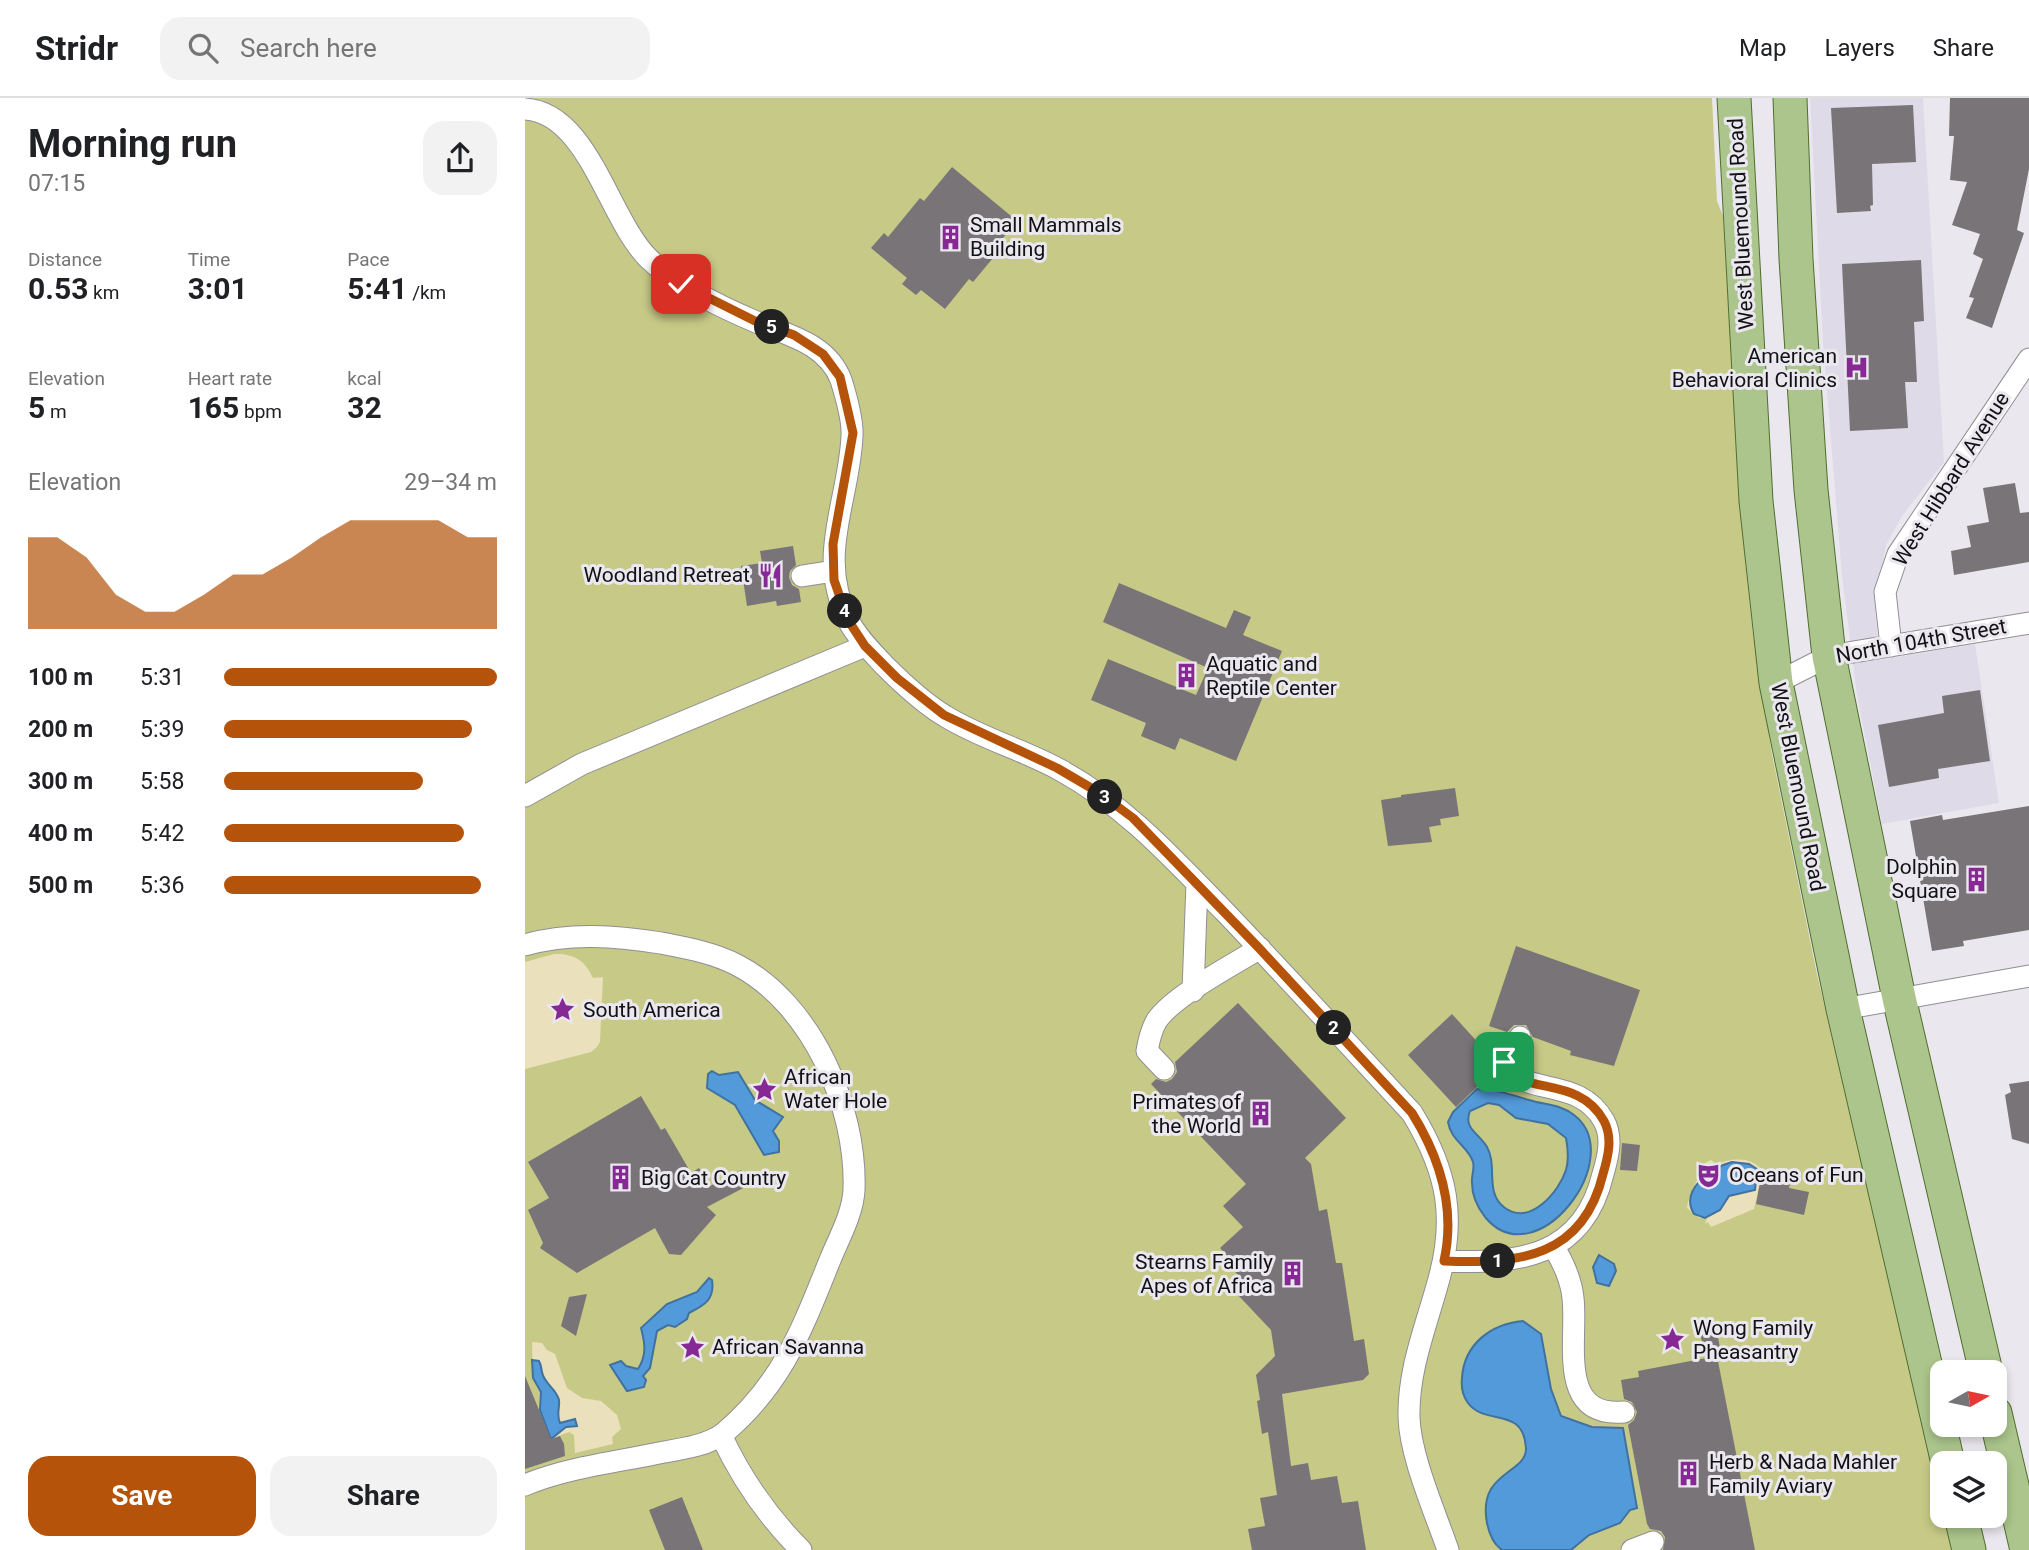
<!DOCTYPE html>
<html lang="en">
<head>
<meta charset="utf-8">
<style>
  body { margin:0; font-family:Roboto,sans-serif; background:#f2f2f2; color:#202124; height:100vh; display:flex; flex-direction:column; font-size:26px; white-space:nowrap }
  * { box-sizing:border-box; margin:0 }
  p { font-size:23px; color:#757577 }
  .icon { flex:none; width:38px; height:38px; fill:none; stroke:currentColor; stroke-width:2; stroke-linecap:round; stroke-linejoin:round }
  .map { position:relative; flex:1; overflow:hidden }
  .sheet { display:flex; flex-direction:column; background:#fff; width:525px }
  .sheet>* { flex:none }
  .needle { width:46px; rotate:81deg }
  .buttons { position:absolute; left:1405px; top:1262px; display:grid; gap:14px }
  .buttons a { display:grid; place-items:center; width:77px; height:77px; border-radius:14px; background:#fff; box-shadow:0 4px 10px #0003; font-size:35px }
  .pin { position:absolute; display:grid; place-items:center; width:60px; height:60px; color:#fff; margin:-30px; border-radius:14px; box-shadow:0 4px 10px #0006 }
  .km { position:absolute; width:35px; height:35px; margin:-18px; border-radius:50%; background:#222; color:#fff; font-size:19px; line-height:35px; text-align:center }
  .round { display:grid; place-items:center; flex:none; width:74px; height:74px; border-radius:21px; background:#f2f2f2 }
  .overview { display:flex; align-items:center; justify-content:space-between; height:119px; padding:0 28px }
  h1 { font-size:38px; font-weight:700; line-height:52px }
  .figures { display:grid; grid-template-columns:repeat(3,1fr); gap:10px; height:119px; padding:7px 28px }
  .figures div { display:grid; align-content:center }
  .figures b { font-size:30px; font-weight:700 }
  .figures small { font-size:19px; font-weight:400 }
  .figures p { font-size:19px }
  .chart { height:196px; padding:14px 28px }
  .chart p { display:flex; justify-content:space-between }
  .chart svg { width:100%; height:126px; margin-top:7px; fill:#b45309; opacity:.7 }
  .button { display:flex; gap:14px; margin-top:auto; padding:14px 28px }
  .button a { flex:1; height:80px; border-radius:21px; background:#b45309; color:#fff; font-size:28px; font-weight:700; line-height:80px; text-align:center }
  .button a+a { background:#f2f2f2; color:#202124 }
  ul { padding:0 28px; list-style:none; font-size:23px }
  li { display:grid; grid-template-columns:112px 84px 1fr; align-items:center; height:52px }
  li i { height:18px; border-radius:9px; background:#b45309 }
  header { display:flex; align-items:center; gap:42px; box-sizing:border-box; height:98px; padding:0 35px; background:#fff; border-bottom:2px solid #e0e0e0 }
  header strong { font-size:33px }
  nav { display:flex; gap:38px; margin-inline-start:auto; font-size:24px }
  .search { width:490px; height:63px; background:#f2f2f2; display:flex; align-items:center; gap:18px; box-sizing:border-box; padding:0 24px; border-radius:21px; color:#757577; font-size:26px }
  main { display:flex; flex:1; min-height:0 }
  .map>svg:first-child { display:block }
  .built { fill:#dedae7 }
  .green { fill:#c7ca86 }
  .sand { fill:#eae0bb }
  .water { fill:#539ada; stroke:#40719f; stroke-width:2; fill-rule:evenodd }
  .building { fill:#797477 }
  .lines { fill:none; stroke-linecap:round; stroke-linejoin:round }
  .street-casing { stroke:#908e94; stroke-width:23 }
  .primary-casing { stroke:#516e30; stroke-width:35 }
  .street { stroke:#fff; stroke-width:21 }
  .primary { stroke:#abc58c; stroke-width:33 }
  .route-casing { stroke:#fff; stroke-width:14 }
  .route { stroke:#b45309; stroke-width:9 }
  .labels { text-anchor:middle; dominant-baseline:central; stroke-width:6; stroke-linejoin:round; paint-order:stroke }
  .street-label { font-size:21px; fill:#121214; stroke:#eae8ee }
  .poi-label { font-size:21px; fill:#121214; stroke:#eae8ee; text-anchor:start }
</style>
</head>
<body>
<header>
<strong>Stridr</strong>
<div class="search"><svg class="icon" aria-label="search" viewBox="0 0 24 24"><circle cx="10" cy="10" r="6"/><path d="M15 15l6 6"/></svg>Search here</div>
<nav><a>Map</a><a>Layers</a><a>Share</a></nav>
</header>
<main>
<section class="sheet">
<div class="overview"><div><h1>Morning run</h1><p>07:15</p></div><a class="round"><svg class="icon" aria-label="share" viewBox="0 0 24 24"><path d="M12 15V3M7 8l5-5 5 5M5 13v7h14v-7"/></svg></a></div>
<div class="figures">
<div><p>Distance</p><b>0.53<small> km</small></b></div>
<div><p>Time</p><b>3:01</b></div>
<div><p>Pace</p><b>5:41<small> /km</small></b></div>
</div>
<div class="figures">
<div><p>Elevation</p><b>5<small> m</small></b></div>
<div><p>Heart rate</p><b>165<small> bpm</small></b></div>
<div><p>kcal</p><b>32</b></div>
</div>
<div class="chart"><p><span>Elevation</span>29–34 m</p>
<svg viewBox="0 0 160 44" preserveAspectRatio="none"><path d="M0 44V12L10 12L20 19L30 32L40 38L50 38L60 32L70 25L80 25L90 19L100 12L110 6L120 6L130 6L140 6L150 12L160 12V44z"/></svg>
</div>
<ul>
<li><b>100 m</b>5:31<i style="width:100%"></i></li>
<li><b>200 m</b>5:39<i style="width:91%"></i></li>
<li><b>300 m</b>5:58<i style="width:73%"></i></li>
<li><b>400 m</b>5:42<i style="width:88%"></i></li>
<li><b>500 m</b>5:36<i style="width:94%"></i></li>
</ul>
<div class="button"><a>Save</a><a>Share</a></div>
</section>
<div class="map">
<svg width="1504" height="1452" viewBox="0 0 1504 1452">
  <rect width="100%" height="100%" fill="#eae8ee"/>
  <path class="built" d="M1285,0h113l21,364 -42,54 -16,29 -11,66 5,49 95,-16 24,159 -117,21 -25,-129 -15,-119 -19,-235z"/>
  <path class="green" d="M0,0h1187l5,103 6,15 19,314 11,104 19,120 45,220 135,576h-1427z"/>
  <path class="sand" d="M29,856c19,-1 31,6 39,24l10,-1 -3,65 -3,5 -6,5 -66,17v-107z
    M1186,1062l5,4c17,-6 35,-8 47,7l-9,38 -43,18 -3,-5 -3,2 2,-6h-8l-12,-10c2,-17 13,-30 18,-45z
    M7,1244l10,1 5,7 8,4 12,34 15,10 19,3 16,14 4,14 -9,8 1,7 -38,9 -1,-18 -5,-3 -18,7 -11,-29 1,-18 -8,-14z"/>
  <path class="water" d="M187,973l7,4 19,-3 17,28 28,17 -10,14 6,10v11l-15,3 -29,-50 -28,-17 1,-14z
    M952,991c22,1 32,5 52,11 16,5 31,4 45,15 55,42 -38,164 -89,102 -7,-9 -13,-22 -13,-34 -1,-7 3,-14 1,-21 -5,-16 -22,-21 -25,-40l5,-10zM963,1005l11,2 17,13 32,6 18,14c2,11 3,22 0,32 -7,22 -36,56 -61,38 -21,-15 -7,-42 -18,-61 -8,-14 -24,-18 -17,-36z
    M1207,1064l17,2 8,5 -2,21 -26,6 -9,14 -15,8 -11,-4c-15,-24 18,-47 38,-52z
    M1074,1157l15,9 2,7 -7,15 -12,-3 -4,-16z
    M184,1180l3,2c3,19 -7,25 -23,33l-2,6 -12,8 -7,-2 -11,6 -7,37 -7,8 3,4 -2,7 -17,4 -17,-26 11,-4 5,5 12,3c9,-14 7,-26 3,-41l26,-24 30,-12z
    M998,1223l18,13 10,55 10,27 31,11 31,1 14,80 -7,2 -10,13 -31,12 -18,15h-69c-9,-6 -13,-17 -15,-27 -10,-52 40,-49 39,-75 -3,-43 -40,-21 -58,-45 -6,-8 -7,-16 -6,-25 2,-34 29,-54 61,-57z
    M7,1262l7,1c2,3 2,7 3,11 2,12 14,16 17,28 1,8 -3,14 1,23l15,-4 2,7 -11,1 -15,12 -11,-29 1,-18 -8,-14z"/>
  <path class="building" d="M1425,0h79v71l-12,61 7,3 -32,95 -26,-10 8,-20 -5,-1 14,-38 -10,-5 7,-20 -28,-9 15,-43 -17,-2 4,-44h-5z
    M1388,7l3,57 -44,2 1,41 -3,1 1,5 -34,2 -6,-105z
    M427,69l65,54 -28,34 4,3 -20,24 -4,-3 -24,30 -24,-19 -5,5 -14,-11 5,-6 -36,-30 13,-15 4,4 32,-39 4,3z
    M1396,162l3,61 -10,1 3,60h-12l3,46 -58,3 -8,-167z
    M1490,385l5,30 9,-1v50l-75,13 -3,-24 20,-4 -4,-21 22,-4 -6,-34z
    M268,448l3,19 -6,6 -1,6 3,8 7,4 2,13 -24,4 -1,-5 -29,5 -6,-40 21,-3 -2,-12z
    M594,485l107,45 8,-18 17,7 -8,18 39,16 -46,110 -56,-23 -5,12 -34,-14 5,-13 -55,-23 17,-41 88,36 12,-27 -105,-46z
    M1455,592l10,71 -52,8 1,9 -50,9 -11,-62 66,-12 -2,-17z
    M930,690l4,28 -19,3 1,6 -12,2 3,15 -44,4 -7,-46 20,-3v-2z
    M1504,708v124l-66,11 1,5 -32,5 -22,-130 32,-6 1,5z
    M991,848l124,44 -26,76 -44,-11 1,-4 -38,-14 -7,-12h-12l-7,7 -18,-6z
    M713,905l108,115 -41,40 6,6 8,47 8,-2 9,54h6l12,78 10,-2 5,35 -6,6 -81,14 9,72 17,-3 3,17 26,-4 5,27 16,-2 8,49h-114l-4,-21 17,-3 -5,-28 17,-3 -9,-63 -6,2 -5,-33 3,-1 -4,-25 19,-19 -4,-26 -34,-36 10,-9 -20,-22 3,-4 -10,-11 23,-21 -20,-21 23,-22 -95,-100 5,-5 10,3 6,-3 5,-7 -2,-10z
    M927,916l41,45 2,12 -2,2 1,15 -17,-1 -21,20 -48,-52z
    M1504,983v63l-17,-5 -7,-44 6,-3 -2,-8z
    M116,998l20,34 4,-2 26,45 8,-5 11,18 31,-16 8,15 -42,22 9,8 -35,40 -12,-1 -14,-26 -78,45 -37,-25 3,-5 -15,-33 21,-12 -21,-36z
    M1097,1045l18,2 -3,26 -17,-1z
    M1245,1072l22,4 -3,14 20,4 -5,23 -48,-11 4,-22 10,2z
    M62,1196l-11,42 -15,-10 8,-29z
    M1191,1228l4,22 -16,3 -5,-22z
    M1192,1258l38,194h-92l2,-13 -4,-6 -11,-2 -3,-5 -19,-99 6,-5 3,-8 -5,-10 -8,-3 -3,-19 18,-3 -1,-6z
    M0,1278l26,63 9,-3 4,8 1,12 -40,13z
    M157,1399l21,53h-38l-16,-40z"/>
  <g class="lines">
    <defs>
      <path id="street" d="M0,11c64,4 83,110 124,150 28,27 70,47 105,62 33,14 73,22 87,59 5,16 12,40 11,56 -3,66 -36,119 -4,184 9,17 23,31 36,45 18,18 39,38 61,51 37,23 80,34 117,55 65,36 112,89 163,141 63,66 125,134 187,201 36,59 45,106 25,173 -12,43 -29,85 -28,131 1,39 26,95 39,133
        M277,478l32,-5
        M1366,548l-6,-54 13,-38 131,-195
        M1251,585l53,-27 200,-33
        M0,698l57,-32 283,-118
        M0,847c45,-13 91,-9 136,-2 26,5 53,10 76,22 75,39 120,143 117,225 -1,23 -15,48 -24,70 -28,69 -47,123 -106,173 -15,12 -42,16 -60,19 -46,10 -96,15 -139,33
        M668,893l4,-108
        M1318,911l186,-33
        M639,971l-17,-18c2,-12 4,-21 10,-31 18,-25 76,-55 103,-72
        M1029,1149c9,16 17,32 19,51 5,41 -17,120 51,114
        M919,1163c74,3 139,-3 159,-87 5,-17 10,-36 1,-53 -26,-47 -86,-23 -99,-59l15,-25
        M196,1337c20,43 47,82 80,115
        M1107,1452l21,-8"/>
      <path id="primary" d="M1209,0l22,403 20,182 67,326 105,454
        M1265,0l6,161 15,231 18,166 70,342 87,374
        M1470,1315l32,137
        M1436,1418l8,34"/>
    </defs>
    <use href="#street" class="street-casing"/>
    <use href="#primary" class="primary-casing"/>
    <use href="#street" class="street"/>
    <use href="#primary" class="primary"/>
  </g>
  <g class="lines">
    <defs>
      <path id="route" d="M156,186l74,37 39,14 29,19 17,23 13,56 -20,111 1,36 14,40 17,26 32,32 47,37 113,53 41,24 35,26 126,130 153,165c28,45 44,94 32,148 74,3 139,-3 159,-87 5,-17 10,-36 1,-53 -26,-48 -86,-23 -100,-59"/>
    </defs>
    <use href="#route" class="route-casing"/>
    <use href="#route" class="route"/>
  </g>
  <defs>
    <symbol id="building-bare" viewBox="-9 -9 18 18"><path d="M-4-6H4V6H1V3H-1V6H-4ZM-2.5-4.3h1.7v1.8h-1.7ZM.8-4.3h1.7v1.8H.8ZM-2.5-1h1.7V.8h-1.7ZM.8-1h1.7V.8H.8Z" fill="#862994" stroke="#eae8ee" stroke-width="2.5" paint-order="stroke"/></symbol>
    <symbol id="hospital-bare" viewBox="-9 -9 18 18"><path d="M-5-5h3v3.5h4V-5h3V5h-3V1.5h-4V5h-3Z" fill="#862994" stroke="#eae8ee" stroke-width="2.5" paint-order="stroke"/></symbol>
    <symbol id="restaurant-bare" viewBox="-9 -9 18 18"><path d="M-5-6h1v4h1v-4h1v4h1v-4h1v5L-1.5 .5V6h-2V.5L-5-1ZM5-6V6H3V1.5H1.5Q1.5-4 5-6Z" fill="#862994" stroke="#eae8ee" stroke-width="2.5" paint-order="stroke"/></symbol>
    <symbol id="sight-bare" viewBox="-9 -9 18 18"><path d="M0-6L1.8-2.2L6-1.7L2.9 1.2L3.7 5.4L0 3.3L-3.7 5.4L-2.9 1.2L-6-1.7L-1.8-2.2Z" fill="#862994" stroke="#eae8ee" stroke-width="2.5" paint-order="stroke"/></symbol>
    <symbol id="theatre-bare" viewBox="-9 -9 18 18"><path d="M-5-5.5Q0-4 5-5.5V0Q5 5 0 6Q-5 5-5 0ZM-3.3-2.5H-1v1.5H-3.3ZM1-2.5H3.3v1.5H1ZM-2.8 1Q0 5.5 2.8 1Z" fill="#862994" stroke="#eae8ee" stroke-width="2.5" paint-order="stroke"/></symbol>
  </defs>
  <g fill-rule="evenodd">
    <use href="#building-bare" x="408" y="122" width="35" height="35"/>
    <use href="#hospital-bare" x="1314" y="252" width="35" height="35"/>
    <use href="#restaurant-bare" x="228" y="460" width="35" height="35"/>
    <use href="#building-bare" x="644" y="560" width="35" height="35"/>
    <use href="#building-bare" x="1434" y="764" width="35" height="35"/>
    <use href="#sight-bare" x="20" y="894" width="35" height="35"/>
    <use href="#sight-bare" x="222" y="974" width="35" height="35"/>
    <use href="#building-bare" x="718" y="998" width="35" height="35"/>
    <use href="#theatre-bare" x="1166" y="1060" width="35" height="35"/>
    <use href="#building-bare" x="78" y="1062" width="35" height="35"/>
    <use href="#building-bare" x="750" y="1158" width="35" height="35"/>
    <use href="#sight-bare" x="1130" y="1224" width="35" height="35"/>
    <use href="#sight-bare" x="150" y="1232" width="35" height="35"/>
    <use href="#building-bare" x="1146" y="1358" width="35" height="35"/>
  </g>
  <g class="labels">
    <g class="street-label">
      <text transform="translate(1216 126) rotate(-93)">West Bluemound Road</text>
      <text transform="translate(1426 381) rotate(-58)">West Hibbard Avenue</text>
      <text transform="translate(1396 543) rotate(-10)">North 104th Street</text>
      <text transform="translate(1273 689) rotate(79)">West Bluemound Road</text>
    </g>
    <g class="poi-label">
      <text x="445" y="127">Small Mammals<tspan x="445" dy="24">Building</tspan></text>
      <text x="1312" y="258" text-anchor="end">American<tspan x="1312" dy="24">Behavioral Clinics</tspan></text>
      <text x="225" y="477" text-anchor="end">Woodland Retreat</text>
      <text x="681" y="566">Aquatic and<tspan x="681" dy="24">Reptile Center</tspan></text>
      <text x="1432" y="769" text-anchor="end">Dolphin<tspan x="1432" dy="24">Square</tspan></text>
      <text x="58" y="912">South America</text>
      <text x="259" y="979">African<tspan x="259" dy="24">Water Hole</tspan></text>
      <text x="716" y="1004" text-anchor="end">Primates of<tspan x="716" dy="24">the World</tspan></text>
      <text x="1204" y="1077">Oceans of Fun</text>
      <text x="116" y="1080">Big Cat Country</text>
      <text x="748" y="1164" text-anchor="end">Stearns Family<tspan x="748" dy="24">Apes of Africa</tspan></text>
      <text x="1168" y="1230">Wong Family<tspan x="1168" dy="24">Pheasantry</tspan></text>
      <text x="187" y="1249">African Savanna</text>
      <text x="1184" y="1364">Herb &amp; Nada Mahler<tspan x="1184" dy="24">Family Aviary</tspan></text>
    </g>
  </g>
</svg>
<div class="buttons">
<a><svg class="needle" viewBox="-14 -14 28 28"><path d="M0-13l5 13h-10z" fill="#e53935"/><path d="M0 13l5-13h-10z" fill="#757577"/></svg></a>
<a><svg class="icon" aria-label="layers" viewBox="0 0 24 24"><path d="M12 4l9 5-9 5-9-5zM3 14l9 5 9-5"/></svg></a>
</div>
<div class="pin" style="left:979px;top:964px;background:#1e9e55"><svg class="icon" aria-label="arrive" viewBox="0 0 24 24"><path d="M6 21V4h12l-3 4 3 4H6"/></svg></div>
<div class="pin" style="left:156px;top:186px;background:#d93025"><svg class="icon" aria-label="check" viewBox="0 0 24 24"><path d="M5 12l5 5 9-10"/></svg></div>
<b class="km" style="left:973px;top:1163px">1</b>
<b class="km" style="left:809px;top:930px">2</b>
<b class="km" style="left:580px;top:699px">3</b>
<b class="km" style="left:320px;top:513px">4</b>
<b class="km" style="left:247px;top:229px">5</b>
</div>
</main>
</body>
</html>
